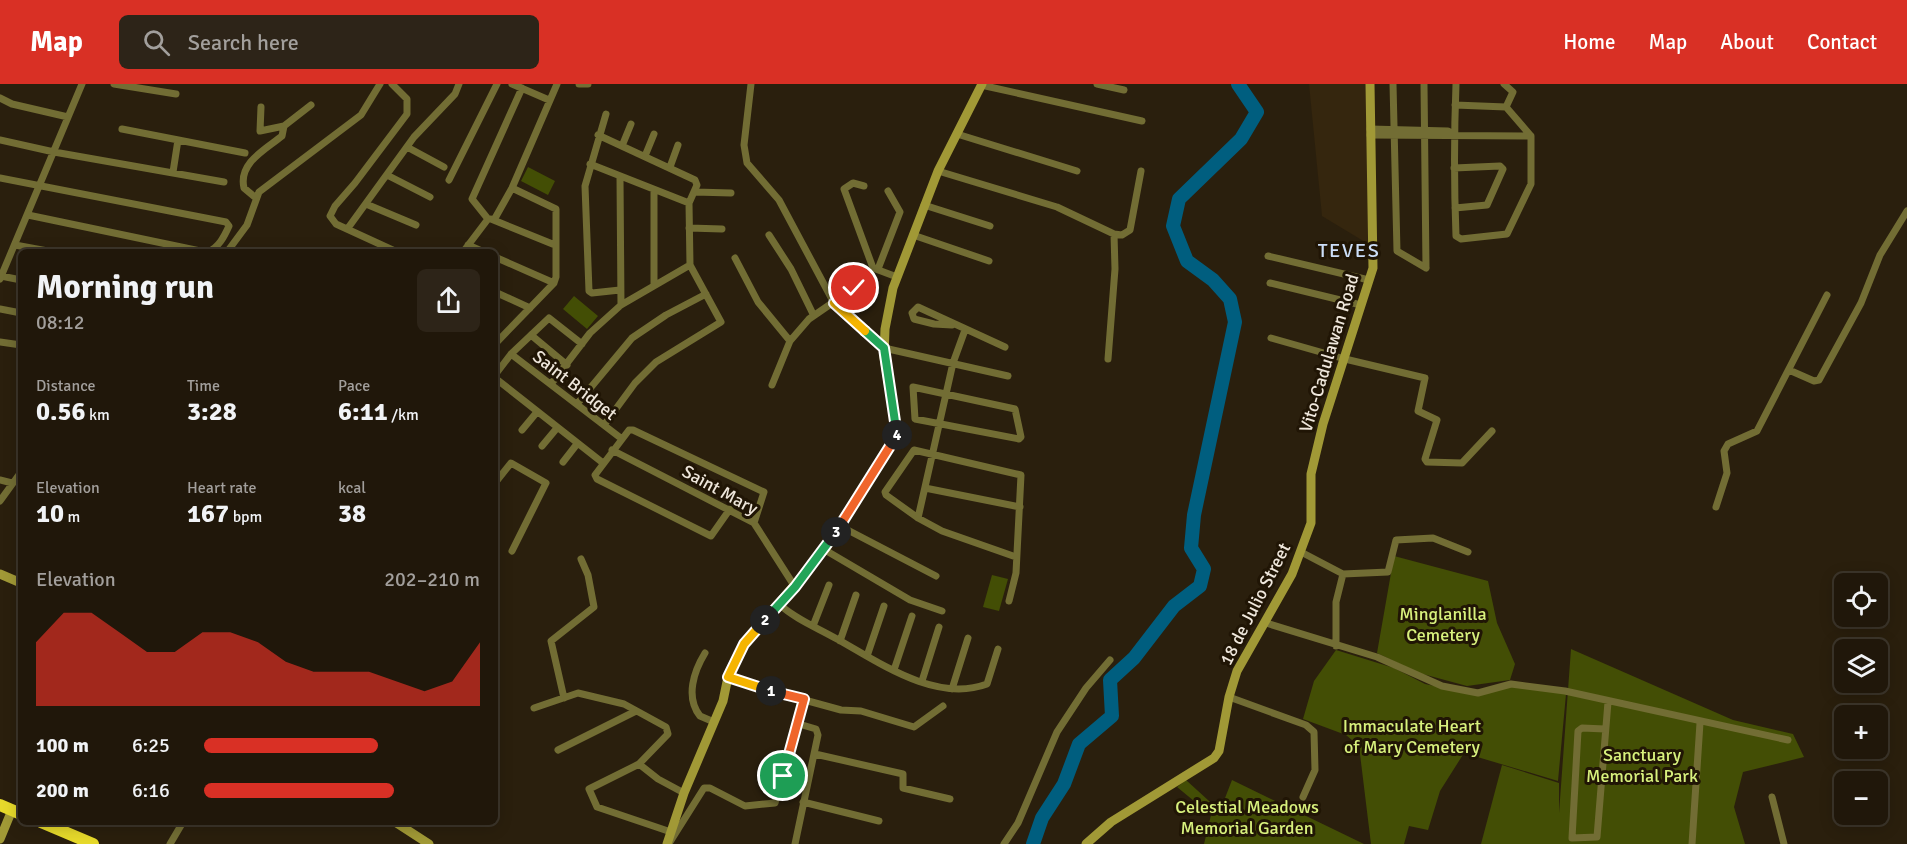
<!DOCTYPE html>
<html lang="en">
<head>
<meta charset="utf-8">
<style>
  body { margin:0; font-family:Signika,sans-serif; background:#2d2418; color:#f1f3f6; height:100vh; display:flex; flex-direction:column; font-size:22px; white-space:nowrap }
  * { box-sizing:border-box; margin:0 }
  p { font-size:20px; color:#a29f9c }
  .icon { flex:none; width:33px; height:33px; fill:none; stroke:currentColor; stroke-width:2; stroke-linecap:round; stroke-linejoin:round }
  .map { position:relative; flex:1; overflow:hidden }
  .side { position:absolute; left:18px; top:165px; width:480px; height:576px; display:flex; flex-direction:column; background:#20170a; border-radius:9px; box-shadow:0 3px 15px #0003,0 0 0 2px #3d362b }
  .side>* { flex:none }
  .controls { position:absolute; left:1834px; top:489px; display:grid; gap:12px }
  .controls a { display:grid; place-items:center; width:54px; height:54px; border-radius:9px; background:#20170a; box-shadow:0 3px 15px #0003,0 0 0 2px #3d362b; font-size:30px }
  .pin { position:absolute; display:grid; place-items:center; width:51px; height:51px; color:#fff; margin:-26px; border:3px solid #fff; border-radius:50%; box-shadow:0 2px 6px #0007 }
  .km { position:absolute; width:30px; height:30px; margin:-15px; border-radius:50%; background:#222; color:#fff; font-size:16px; line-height:30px; text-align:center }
  .round { display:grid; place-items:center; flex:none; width:63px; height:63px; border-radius:9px; background:#2d2418 }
  .summary { display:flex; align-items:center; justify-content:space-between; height:102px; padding:0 18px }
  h1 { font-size:33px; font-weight:800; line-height:45px }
  .figures { display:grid; grid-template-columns:repeat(3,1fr); gap:9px; height:102px; padding:6px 18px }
  .figures div { display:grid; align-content:center }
  .figures b { font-size:26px; font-weight:800 }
  .figures small { font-size:16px; font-weight:400 }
  .figures p { font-size:16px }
  .chart { height:168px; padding:12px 18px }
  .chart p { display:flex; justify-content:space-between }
  .chart svg { width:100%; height:108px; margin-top:6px; fill:#d93025; opacity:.7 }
  ul { padding:0 18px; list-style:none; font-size:20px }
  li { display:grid; grid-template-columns:96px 72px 1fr; align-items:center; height:45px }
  li i { height:15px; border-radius:8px; background:#d93025 }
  header { display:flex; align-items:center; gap:36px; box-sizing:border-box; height:84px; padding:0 30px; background:#d93025; color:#fff }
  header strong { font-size:28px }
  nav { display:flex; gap:33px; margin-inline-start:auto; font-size:21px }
  .search { width:420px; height:54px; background:#2d2418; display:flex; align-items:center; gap:15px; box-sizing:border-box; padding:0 21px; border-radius:9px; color:#a29f9c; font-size:22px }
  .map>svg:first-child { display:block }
  .built { fill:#35260e }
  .green { fill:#434e05 }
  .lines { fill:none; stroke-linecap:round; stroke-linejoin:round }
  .river { stroke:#005e7f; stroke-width:14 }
  .street { stroke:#726d34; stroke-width:7 }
  .secondary { stroke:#a19936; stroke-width:9 }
  .highway { stroke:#e6d92b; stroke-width:12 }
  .split-1-casing { stroke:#fff; stroke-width:12 }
  .split-2-casing { stroke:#fff; stroke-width:12 }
  .split-3-casing { stroke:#fff; stroke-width:12 }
  .split-4-casing { stroke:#fff; stroke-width:12 }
  .split-5-casing { stroke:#fff; stroke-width:12 }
  .split-6-casing { stroke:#fff; stroke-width:12 }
  .split-1 { stroke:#f0652b; stroke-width:8 }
  .split-2 { stroke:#f5b400; stroke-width:8 }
  .split-3 { stroke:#22a559; stroke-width:8 }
  .split-4 { stroke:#f0652b; stroke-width:8 }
  .split-5 { stroke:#22a559; stroke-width:8 }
  .split-6 { stroke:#f5b400; stroke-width:8 }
  .labels { text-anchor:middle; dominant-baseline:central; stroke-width:6; stroke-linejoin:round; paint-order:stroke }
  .street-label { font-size:18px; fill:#efe7dc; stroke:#201505 }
  .park-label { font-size:18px; fill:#d8f17d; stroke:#201505 }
  .neighbourhood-label { font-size:20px; letter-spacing:1.5px; fill:#ccdef8; stroke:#201505 }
</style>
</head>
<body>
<header>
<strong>Map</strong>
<div class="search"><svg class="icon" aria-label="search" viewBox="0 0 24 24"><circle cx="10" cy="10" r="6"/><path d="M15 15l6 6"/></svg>Search here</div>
<nav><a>Home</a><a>Map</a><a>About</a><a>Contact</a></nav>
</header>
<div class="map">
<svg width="1907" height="760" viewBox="0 0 1907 760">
  <rect width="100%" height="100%" fill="#2a1f0d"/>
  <path class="built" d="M1309,0h58l3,161 -48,-29z"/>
  <path class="green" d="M528,83l27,14 -7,14 -27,-14z
    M574,212l24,20 -11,13 -24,-20z
    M1394,472l94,25 9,42 18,41 -5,16 -43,6 -48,-13 -42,-20z
    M992,491l16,4 -9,32 -16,-4z
    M1571,565l162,71 60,14 11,23 -61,15 -9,35 11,37h-264l21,-79 57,18v30z
    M1336,566l58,18 31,16 54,11 31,-9 56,8 -8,87 -94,-28 -24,38 -12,39 -19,-4 -5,18h-33l-12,-98 -13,-11 -43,-16 11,-38z
    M1186,696l34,31 12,-31 132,64h-160l7,-29 -34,-28z"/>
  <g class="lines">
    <path class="river" d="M1033,760l9,-26 22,-34 15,-40 33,-28 -2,-36 24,-22 40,-52 26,-20 4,-17 -13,-21 3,-33 41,-193 -5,-23 -17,-19 -26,-19 -14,-35 6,-27 62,-60 16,-27 -19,-28"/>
    <path class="street" d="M114,0l62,10
      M392,0l15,15v15l-52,69 -20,23 -5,10 6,8 61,28
      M512,0l37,16
      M579,0h9
      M751,0l-7,61 3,18 32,37 55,103 50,45 124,28
      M1097,0l27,6
      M1393,0l4,167 29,17
      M1424,0l2,184
      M1504,0l9,8 -7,15
      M981,1l161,36
      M0,14l12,6 56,13
      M1455,21l51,2 25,29v48l-24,50 -46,5 -5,-3c-2,-51 -2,-101 0,-152
      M606,30l-21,72 4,105 3,2 28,-3
      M284,42l27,-21
      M122,45l123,24
      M1370,45l78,2 6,4
      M957,50l120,37
      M598,51l97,45 2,5 -8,18 1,62 31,57 -65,40 -21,21 -31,42
      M1370,51l161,1
      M0,56l54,12 170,30
      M622,62l9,-22
      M407,63l37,20
      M645,72l9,-22
      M590,80l99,39
      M670,83l8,-22
      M1454,84l46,-2 3,3 -16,36 -32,3
      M938,87l119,36 57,27 8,1 8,-5 11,-59
      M173,88l5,-32
      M387,91l43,22
      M620,93l1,128
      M0,94l226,44 3,4c-5,11 -10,21 -21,26
      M449,96l48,-96
      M864,102l-11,-3 -9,6 29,79
      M654,107v93
      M695,108l36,1
      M256,114l-12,-10c-6,-25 22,-39 38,-52l2,-10 -24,5 1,-24
      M366,120l50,21
      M924,121l66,21
      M28,131l177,37
      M488,135l-16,-20 50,-111
      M491,135l64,26
      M494,136l18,-32 45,-104
      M348,144l66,-91 41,-43 4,-10
      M689,144l33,1
      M769,151l22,34 22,45
      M913,151l76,26
      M15,161l38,7
      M468,161l16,7
      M227,168l20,-27 12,-33 102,-77 19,-31
      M463,168l25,-33
      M1268,172l101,24
      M495,173l59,26
      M735,174l23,44 32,39
      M878,185l22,-57 -12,-21
      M1,192l20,4
      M0,195l82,-195
      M1270,199l91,22
      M495,208l35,16
      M0,225l21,4
      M952,241l-18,-1 -20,-5 -2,-6 6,-6 87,40
      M531,251l36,30
      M1271,254l74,21 80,19 -7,33 19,9 -12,39 2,3 35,1 30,-32
      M0,258l21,3
      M495,260l59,-61 2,-6v-68l-44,-21
      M511,270l111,85
      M1108,275l7,-90 -1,-35
      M21,285v8
      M1789,286l25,11 5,-1 42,-77 19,-48 27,-44
      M495,291l16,-21 38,-36 33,26
      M495,294l108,85
      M551,300l39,-51 31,-28 69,-40
      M772,301l18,-44 19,-22 45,-31 19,-20 24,9
      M913,303l102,22 6,28 -2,2 -104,-20z
      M577,320l55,-66 34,-23 40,-21
      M522,346l15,-18
      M542,362l15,-18
      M612,366l142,73 41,64
      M563,378l14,-18
      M0,396l12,3
      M495,399l16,-20 35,20 -34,68
      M925,404l95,19
      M0,417l21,-29
      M1716,423l11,-34 -3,-22 4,-7 29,-13 70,-136
      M730,425l-19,27 -114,-57 -2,-4 34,-45h4l131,62 -10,31
      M918,434l35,-155 12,-33
      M840,442l96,50
      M825,466l85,50 32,11
      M1301,468l42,22 45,-2 8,-32 37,-2 35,14
      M1009,517l7,-28 5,-98 -107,-25 -29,42 1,3 32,23 24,13 74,26
      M779,520c16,15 39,24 58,35 43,24 99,64 150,45l11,-35
      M1266,539l111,34 65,29 36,7 33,-9 54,7 223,49
      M813,542l16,-41
      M840,557l16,-46
      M1336,562v-44l7,-28
      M705,569c-11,18 -20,44 -5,63l14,6
      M867,572l17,-50
      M894,586l18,-54
      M728,593l40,13 73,20 20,1 53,16 29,-21
      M922,597l17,-54
      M952,605l16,-51
      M1229,613l77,28 8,7 1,38 -12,27
      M564,614l-13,-57 43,-34 -6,-32 -7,-16
      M534,624l44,-15 46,11 42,23 2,7 -29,30 -50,25 8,18 74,25
      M1605,645l-23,-1 -4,3 -6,107 25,-1 11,-135
      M558,666l78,-39
      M815,670l88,20v14l47,11
      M639,680l19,15 26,14
      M1772,713l12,47
      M803,718l76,19
      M670,758l34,-54h6l35,18 30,-3 29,-103
      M170,760l13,-22
      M795,760l23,-109 -2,-6 -17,-5
      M1004,760l14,-21 39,-91 29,-44 24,-28
      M1692,760l8,-121"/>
    <path class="secondary" d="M0,490l21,9
      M395,738l34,22
      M0,755l12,-29
      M667,760l17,-51 39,-92 5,-24 16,-33 82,-96 71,-111 -13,-80 1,-28 8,-41 45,-117 44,-87
      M1086,760l25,-22 103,-64 5,-7 10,-54 8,-26 55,-97 19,-51v-49l12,-50 50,-156 -3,-184"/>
    <path class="highway" d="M0,721l21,9
      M41,738l52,22"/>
  </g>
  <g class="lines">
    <defs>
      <path id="split-1" d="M771,607l33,8 -21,77"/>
      <path id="split-2" d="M765,536l-21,24 -16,33 43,14"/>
      <path id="split-3" d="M765,536l30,-33 41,-55"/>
      <path id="split-4" d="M836,448l61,-97"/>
      <path id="split-5" d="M865,247l19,17 13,87"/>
      <path id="split-6" d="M854,204l-20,15 31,28"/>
    </defs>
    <use href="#split-1" class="split-1-casing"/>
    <use href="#split-2" class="split-2-casing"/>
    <use href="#split-3" class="split-3-casing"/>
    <use href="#split-4" class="split-4-casing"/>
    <use href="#split-5" class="split-5-casing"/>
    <use href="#split-6" class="split-6-casing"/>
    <use href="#split-1" class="split-1"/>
    <use href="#split-2" class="split-2"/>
    <use href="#split-3" class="split-3"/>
    <use href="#split-4" class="split-4"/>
    <use href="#split-5" class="split-5"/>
    <use href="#split-6" class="split-6"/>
  </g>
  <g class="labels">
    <g class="street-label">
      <text transform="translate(1329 269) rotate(-73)">Vito-Cadulawan Road</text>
      <text transform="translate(575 301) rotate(38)">Saint Bridget</text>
      <text transform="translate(720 406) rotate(29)">Saint Mary</text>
      <text transform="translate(1255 520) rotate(-63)">18 de Julio Street</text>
    </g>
    <g class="park-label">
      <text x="1443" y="530">Minglanilla<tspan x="1443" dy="21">Cemetery</tspan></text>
      <text x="1412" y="642">Immaculate Heart<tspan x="1412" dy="21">of Mary Cemetery</tspan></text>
      <text x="1642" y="671">Sanctuary<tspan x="1642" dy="21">Memorial Park</tspan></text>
      <text x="1247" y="723">Celestial Meadows<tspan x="1247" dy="21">Memorial Garden</tspan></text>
    </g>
    <g class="neighbourhood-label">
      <text x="1349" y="166">TEVES</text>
    </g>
  </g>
</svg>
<div class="controls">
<a><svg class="icon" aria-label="locate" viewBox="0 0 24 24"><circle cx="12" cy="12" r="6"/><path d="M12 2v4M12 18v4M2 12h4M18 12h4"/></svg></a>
<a><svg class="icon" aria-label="layers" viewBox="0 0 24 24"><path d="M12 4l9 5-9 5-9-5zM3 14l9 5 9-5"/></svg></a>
<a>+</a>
<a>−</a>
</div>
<div class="pin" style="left:783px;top:692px;background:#1e9e55"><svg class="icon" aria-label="arrive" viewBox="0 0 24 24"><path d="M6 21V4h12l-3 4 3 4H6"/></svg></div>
<div class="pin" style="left:854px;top:204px;background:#d93025"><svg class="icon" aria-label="check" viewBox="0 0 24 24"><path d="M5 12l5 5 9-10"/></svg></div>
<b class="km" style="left:771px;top:607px">1</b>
<b class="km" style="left:765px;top:536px">2</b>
<b class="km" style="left:836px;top:448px">3</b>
<b class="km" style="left:897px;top:351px">4</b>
<section class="side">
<div class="summary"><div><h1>Morning run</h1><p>08:12</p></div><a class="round"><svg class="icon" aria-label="share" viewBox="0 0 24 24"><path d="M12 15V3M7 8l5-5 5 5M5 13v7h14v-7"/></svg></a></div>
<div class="figures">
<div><p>Distance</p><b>0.56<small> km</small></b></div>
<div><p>Time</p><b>3:28</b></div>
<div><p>Pace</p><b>6:11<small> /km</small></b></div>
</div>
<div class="figures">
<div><p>Elevation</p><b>10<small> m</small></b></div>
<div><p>Heart rate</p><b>167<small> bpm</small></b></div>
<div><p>kcal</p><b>38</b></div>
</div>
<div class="chart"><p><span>Elevation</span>202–210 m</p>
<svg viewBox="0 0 160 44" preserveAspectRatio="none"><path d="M0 44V18L10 6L20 6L30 14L40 22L50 22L60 14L70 14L80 18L90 26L100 30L110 30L120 30L130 34L140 38L150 34L160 18V44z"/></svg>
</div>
<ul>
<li><b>100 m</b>6:25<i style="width:63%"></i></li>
<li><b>200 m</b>6:16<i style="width:69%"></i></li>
</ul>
</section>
</div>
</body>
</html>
